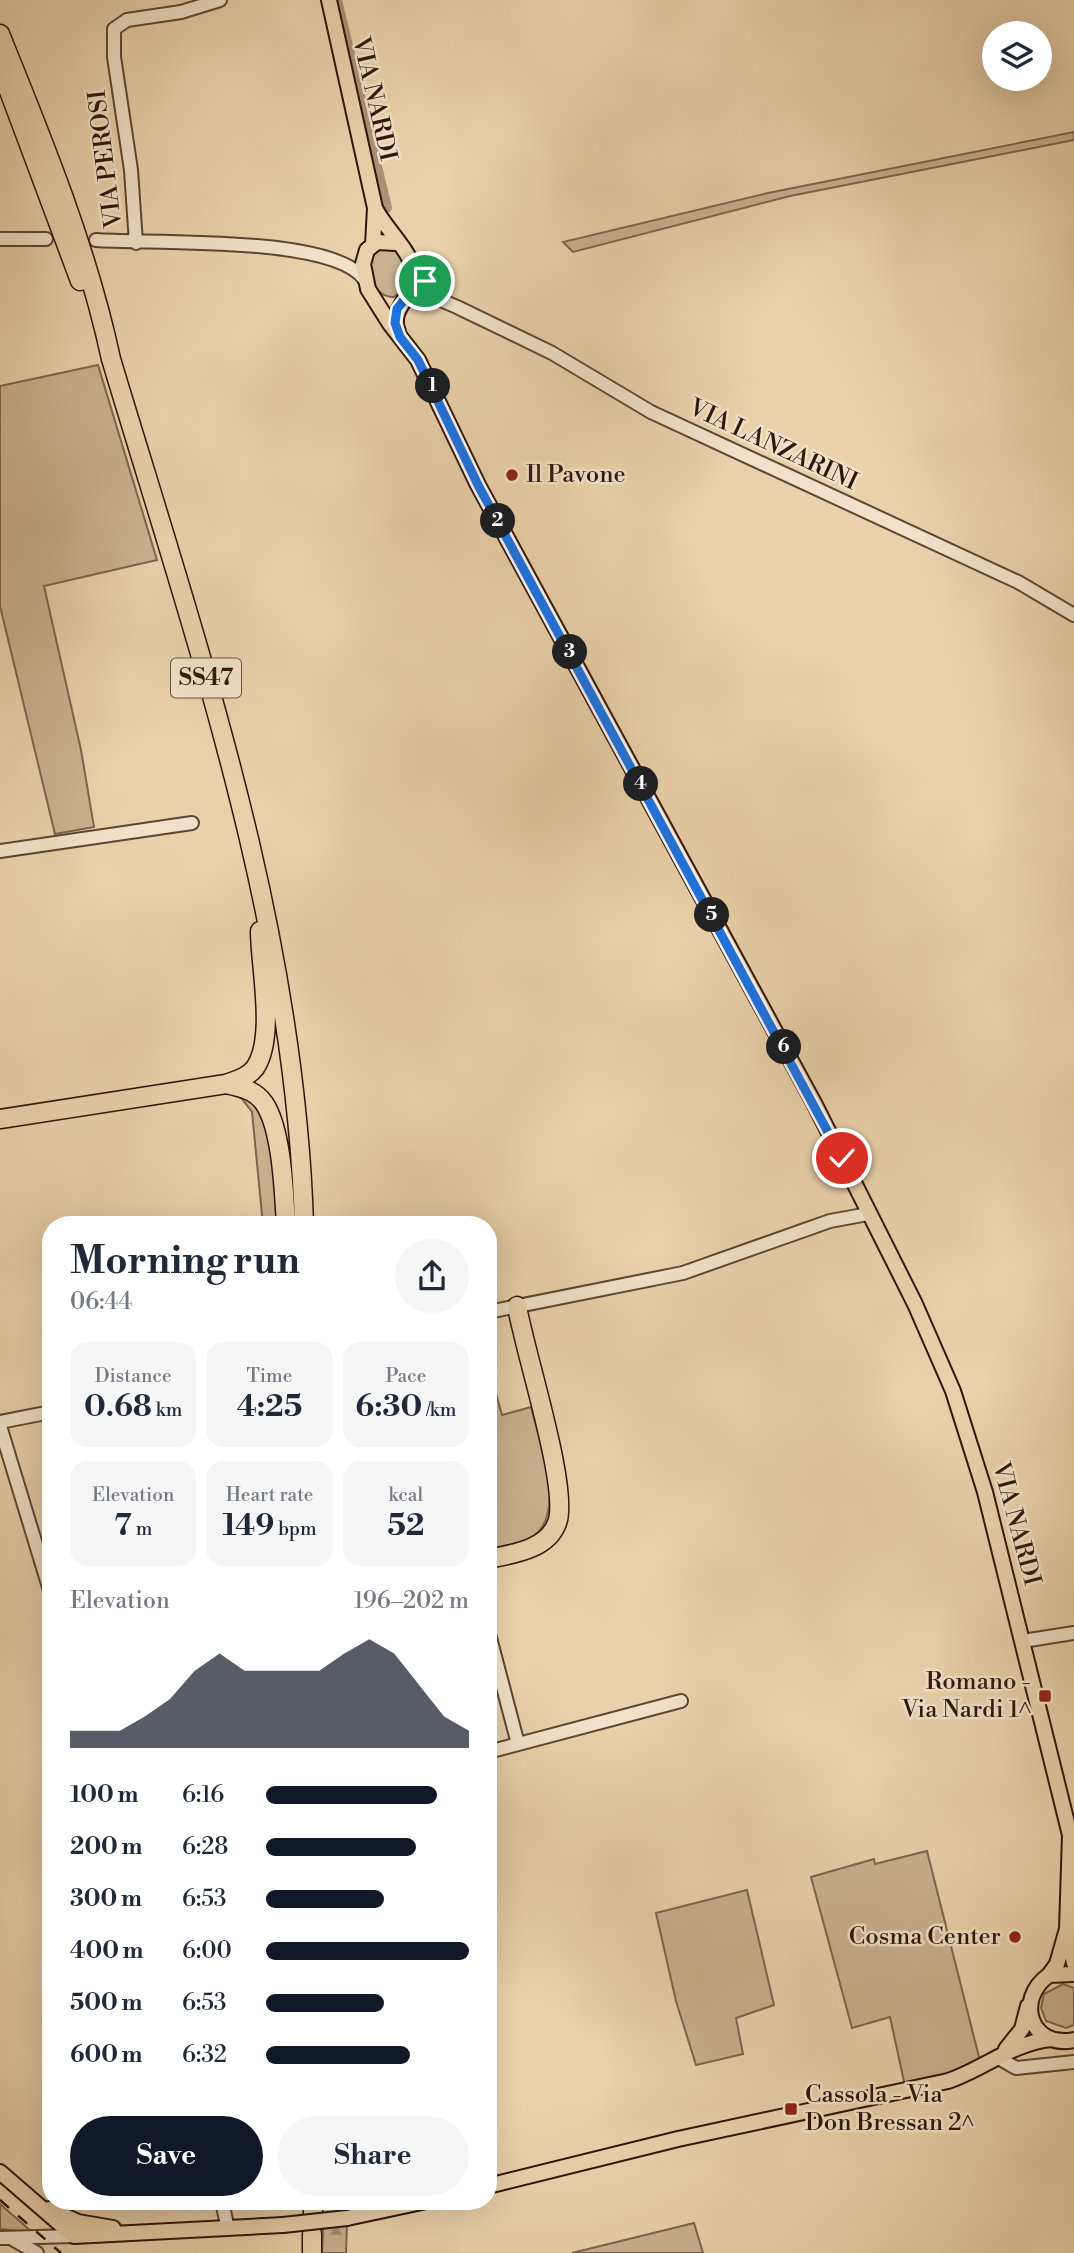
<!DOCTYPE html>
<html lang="en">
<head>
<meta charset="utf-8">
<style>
  body { margin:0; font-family:"Libre Bodoni",serif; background:#f6f6f7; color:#1f2937; height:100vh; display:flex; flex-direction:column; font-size:26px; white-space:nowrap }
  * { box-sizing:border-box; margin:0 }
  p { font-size:23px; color:#747a83 }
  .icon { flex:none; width:38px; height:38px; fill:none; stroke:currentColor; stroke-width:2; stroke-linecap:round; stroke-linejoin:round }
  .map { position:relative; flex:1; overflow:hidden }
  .side { position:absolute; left:42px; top:1216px; width:455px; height:994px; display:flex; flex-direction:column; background:#fff; border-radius:28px; box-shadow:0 7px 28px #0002 }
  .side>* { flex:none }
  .controls { position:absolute; left:982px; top:21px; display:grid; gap:14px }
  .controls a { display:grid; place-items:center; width:70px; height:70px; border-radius:50%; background:#fff; box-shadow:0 7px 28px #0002; font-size:35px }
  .pin { position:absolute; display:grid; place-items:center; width:60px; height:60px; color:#fff; margin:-30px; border:4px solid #fff; border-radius:50%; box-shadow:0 2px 7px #0007 }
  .km { position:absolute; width:35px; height:35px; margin:-18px; border-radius:50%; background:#222; color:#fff; font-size:19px; line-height:35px; text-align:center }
  .round { display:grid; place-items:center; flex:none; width:74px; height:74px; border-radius:37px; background:#f6f6f7 }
  .overview { display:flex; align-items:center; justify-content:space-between; height:119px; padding:0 28px }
  h1 { font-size:38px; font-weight:700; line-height:52px }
  .metrics { display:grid; grid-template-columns:repeat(3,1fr); gap:10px; height:119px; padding:7px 28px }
  .metrics div { display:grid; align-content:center; border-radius:18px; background:#f6f6f7; text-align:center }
  .metrics b { font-size:30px; font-weight:700 }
  .metrics small { font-size:19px; font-weight:400 }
  .metrics p { font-size:19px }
  .chart { height:196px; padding:14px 28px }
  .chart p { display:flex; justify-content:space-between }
  .chart svg { width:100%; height:126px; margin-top:7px; fill:#111827; opacity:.7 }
  .button { display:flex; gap:14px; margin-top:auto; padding:14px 28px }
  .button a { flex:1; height:80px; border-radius:42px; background:#111827; color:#fff; font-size:28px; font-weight:700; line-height:80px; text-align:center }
  .button a+a { background:#f6f6f7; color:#1f2937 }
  ul { padding:0 28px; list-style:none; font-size:23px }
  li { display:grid; grid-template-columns:112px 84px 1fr; align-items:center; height:52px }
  li i { height:18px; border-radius:9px; background:#111827 }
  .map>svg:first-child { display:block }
  .green { fill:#cbb190; stroke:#7e644e; stroke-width:2 }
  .forest { fill:url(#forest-firs); stroke:#7e644e; stroke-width:2 }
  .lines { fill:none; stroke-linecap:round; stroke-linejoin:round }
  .canal { stroke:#ab9175; stroke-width:10 }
  .minor-casing { stroke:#5f4533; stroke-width:16 }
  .major-casing { stroke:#31160b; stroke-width:18 }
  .highway-casing { stroke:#31160b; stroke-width:21 }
  .minor { stroke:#f1e1c8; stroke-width:12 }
  .major { stroke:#ead1ab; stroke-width:14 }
  .highway { stroke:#ead1ab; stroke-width:18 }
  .rail { stroke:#31160b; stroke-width:2.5; stroke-dasharray:12 12; stroke-linecap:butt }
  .major-bridge-casing { stroke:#31160b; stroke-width:18; stroke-linecap:butt }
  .major-bridge { stroke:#ead1ab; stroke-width:14 }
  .route-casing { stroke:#fff; stroke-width:14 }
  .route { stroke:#1a73e8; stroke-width:9 }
  .poi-dot { fill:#8f2418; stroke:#f1e1c8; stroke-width:2.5 }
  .labels { text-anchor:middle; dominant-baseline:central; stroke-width:5; stroke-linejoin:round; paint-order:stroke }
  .shield { fill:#f1e1c8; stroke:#6b5344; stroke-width:2 }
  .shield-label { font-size:23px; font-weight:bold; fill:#31160b }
  .street-label { font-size:24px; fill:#31160b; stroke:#f1e1c8 }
  .poi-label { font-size:24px; fill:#31160b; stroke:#f1e1c8; text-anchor:start }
</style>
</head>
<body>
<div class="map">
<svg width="1074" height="2253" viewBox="0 0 1074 2253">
  <defs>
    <pattern id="forest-firs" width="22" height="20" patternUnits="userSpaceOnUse" patternTransform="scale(1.75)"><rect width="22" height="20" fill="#cbb190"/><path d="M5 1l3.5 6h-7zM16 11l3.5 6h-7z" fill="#a58f74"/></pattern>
  </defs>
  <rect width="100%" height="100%" fill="#ead1ab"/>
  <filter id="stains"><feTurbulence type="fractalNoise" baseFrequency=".00286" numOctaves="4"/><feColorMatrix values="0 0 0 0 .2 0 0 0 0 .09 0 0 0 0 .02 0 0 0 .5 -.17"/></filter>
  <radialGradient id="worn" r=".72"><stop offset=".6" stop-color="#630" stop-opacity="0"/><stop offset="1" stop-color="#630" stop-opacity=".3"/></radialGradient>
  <path class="green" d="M1074,132v8l-284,56 -217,56 -10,-10 205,-49z
    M379,247l17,3 12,21 -1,15 -13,11c-25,0 -32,-36 -15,-50z
    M98,365l59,195 -113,26 37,164 13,77 -39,7 -55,-228v-220z
    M230,1092l19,1c26,38 27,86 32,132h-18l-11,-113 -10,-13z
    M495,1390l7,25 29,-8c8,31 33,100 7,125 -13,13 -33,15 -50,19v-159z
    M927,1851l53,210 -15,10 -60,15 -15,-69 -38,11 -41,-151 63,-18 1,5z
    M747,1890l27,115 -38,13 7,36 -47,11 -20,-64 -20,-88z
    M1063,1984l11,4v37l-8,3 -20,-7 -5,-13 3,-14z
    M0,2204l32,28 -32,-3z
    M694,2223l9,30h-131z"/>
  <path class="forest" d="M347,2223l-1,30h-24l1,-24z"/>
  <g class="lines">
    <path class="canal" d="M337,0l50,208"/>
    <defs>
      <path id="minor" d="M0,239h46
        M96,240c56,4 238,-5 269,40
        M136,243l-5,-73 -17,-113v-28l13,-9 54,-8 39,-12
        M414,270l29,26
        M409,295h20l28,12 95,46 99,59 367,170 56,33
        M0,851l192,-28
        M488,1312l195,-39 147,-52 38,-7
        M0,1422l51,-10
        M0,1426l51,168
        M488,1630l30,114
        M1023,1641l51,-8
        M488,1752l193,-51
        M997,2057l19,11 58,-6
        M222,2202l6,27
        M0,2238l74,-2
        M14,2240l23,13"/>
      <path id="major" d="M329,0l46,208 -2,37
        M376,210c10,19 36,43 38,62 3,25 -26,34 -16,60
        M396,243l-19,-1 -10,8 -4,14 5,25 22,35 28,36 60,125 336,618 101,201 38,87 32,101 85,343 -3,94 -10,35 -8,11
        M1068,1934l6,29
        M1074,1974l-25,1c-35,25 -18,74 25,65
        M1006,2049l16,-20 6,-23
        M0,2172l74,64 209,-11
        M488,2186l190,-47 270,-58c36,-12 64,-38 103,-42
        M49,2209l29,13 35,6
        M347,2218l75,-16"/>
      <path id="highway" d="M0,34c43,106 87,213 111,325 85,283 184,567 193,866
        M0,67l80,214
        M226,1084c14,3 29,6 38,19 18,26 20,90 22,122
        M0,1119l226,-35c11,-4 22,-7 29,-16 21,-31 5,-101 5,-137
        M488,1559c24,-5 59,-9 69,-36 13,-33 -33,-173 -40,-217
        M313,2218v-16
        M312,2253v-19"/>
    </defs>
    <use href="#minor" class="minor-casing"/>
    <use href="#major" class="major-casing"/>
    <use href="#highway" class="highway-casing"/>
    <use href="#minor" class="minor"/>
    <use href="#major" class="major"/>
    <use href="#highway" class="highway"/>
    <path class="rail" d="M0,2200l61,53"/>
    <defs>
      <path id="major-bridge" d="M283,2225l64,-7"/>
    </defs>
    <use href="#major-bridge" class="major-bridge-casing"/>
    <use href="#major-bridge" class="major-bridge"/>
  </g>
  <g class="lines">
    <defs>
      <path id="route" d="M425,281l-11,-11 -3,21 -14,18 -2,14 5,14 18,23 60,125 364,673"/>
    </defs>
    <use href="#route" class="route-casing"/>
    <use href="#route" class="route"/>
  </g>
  <g class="poi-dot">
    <circle cx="512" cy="475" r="7"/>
    <rect x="1038" y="1689" width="14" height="14" rx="3.5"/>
    <circle cx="1015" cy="1937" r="7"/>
    <rect x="784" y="2102" width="14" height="14" rx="3.5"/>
  </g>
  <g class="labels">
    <rect class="shield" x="171" y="658.5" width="70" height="39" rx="5"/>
    <g class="shield-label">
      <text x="206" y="678">SS47</text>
    </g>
    <g class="street-label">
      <text transform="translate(374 99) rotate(77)">VIA NARDI</text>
      <text transform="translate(106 159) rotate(-97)">VIA PEROSI</text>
      <text transform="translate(773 445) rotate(25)">VIA LANZARINI</text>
      <text transform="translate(1016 1524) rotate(75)">VIA NARDI</text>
    </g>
    <g class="poi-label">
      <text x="526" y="475">Il Pavone</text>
      <text x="1031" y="1682" text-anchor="end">Romano -<tspan x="1031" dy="28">Via Nardi 1^</tspan></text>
      <text x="1001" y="1937" text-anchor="end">Cosma Center</text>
      <text x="805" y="2095">Cassola - Via<tspan x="805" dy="28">Don Bressan 2^</tspan></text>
    </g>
  </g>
  <rect width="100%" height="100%" filter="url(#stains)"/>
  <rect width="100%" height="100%" fill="url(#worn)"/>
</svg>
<div class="controls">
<a><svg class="icon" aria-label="layers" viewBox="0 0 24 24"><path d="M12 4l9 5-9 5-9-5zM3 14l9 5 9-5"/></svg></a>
</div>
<div class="pin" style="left:425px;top:281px;background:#1e9e55"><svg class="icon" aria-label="arrive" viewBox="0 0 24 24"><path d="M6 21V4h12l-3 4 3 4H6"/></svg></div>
<div class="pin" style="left:842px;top:1158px;background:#d93025"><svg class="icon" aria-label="check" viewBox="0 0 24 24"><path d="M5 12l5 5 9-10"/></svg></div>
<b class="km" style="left:433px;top:386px">1</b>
<b class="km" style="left:498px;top:521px">2</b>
<b class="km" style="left:570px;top:652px">3</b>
<b class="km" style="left:641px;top:784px">4</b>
<b class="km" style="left:712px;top:915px">5</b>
<b class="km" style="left:784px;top:1047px">6</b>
<section class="side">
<div class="overview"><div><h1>Morning run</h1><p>06:44</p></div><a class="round"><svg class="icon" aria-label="share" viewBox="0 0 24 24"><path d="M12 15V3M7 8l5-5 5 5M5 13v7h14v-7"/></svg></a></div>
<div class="metrics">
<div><p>Distance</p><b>0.68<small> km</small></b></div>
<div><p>Time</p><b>4:25</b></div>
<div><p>Pace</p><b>6:30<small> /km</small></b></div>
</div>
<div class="metrics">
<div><p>Elevation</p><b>7<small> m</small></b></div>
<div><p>Heart rate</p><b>149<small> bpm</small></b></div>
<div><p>kcal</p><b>52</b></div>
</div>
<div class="chart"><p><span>Elevation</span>196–202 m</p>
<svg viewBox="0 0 160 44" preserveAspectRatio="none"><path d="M0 44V38L10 38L20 38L30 33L40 27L50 17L60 11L70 17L80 17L90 17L100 17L110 11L120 6L130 11L140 22L150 33L160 38V44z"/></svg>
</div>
<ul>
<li><b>100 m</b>6:16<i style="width:84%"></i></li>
<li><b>200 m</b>6:28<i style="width:74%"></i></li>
<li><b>300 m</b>6:53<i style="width:58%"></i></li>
<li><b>400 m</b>6:00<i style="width:100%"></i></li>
<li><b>500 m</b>6:53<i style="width:58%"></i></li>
<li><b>600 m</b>6:32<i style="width:71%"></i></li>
</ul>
<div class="button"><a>Save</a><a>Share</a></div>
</section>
</div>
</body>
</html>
